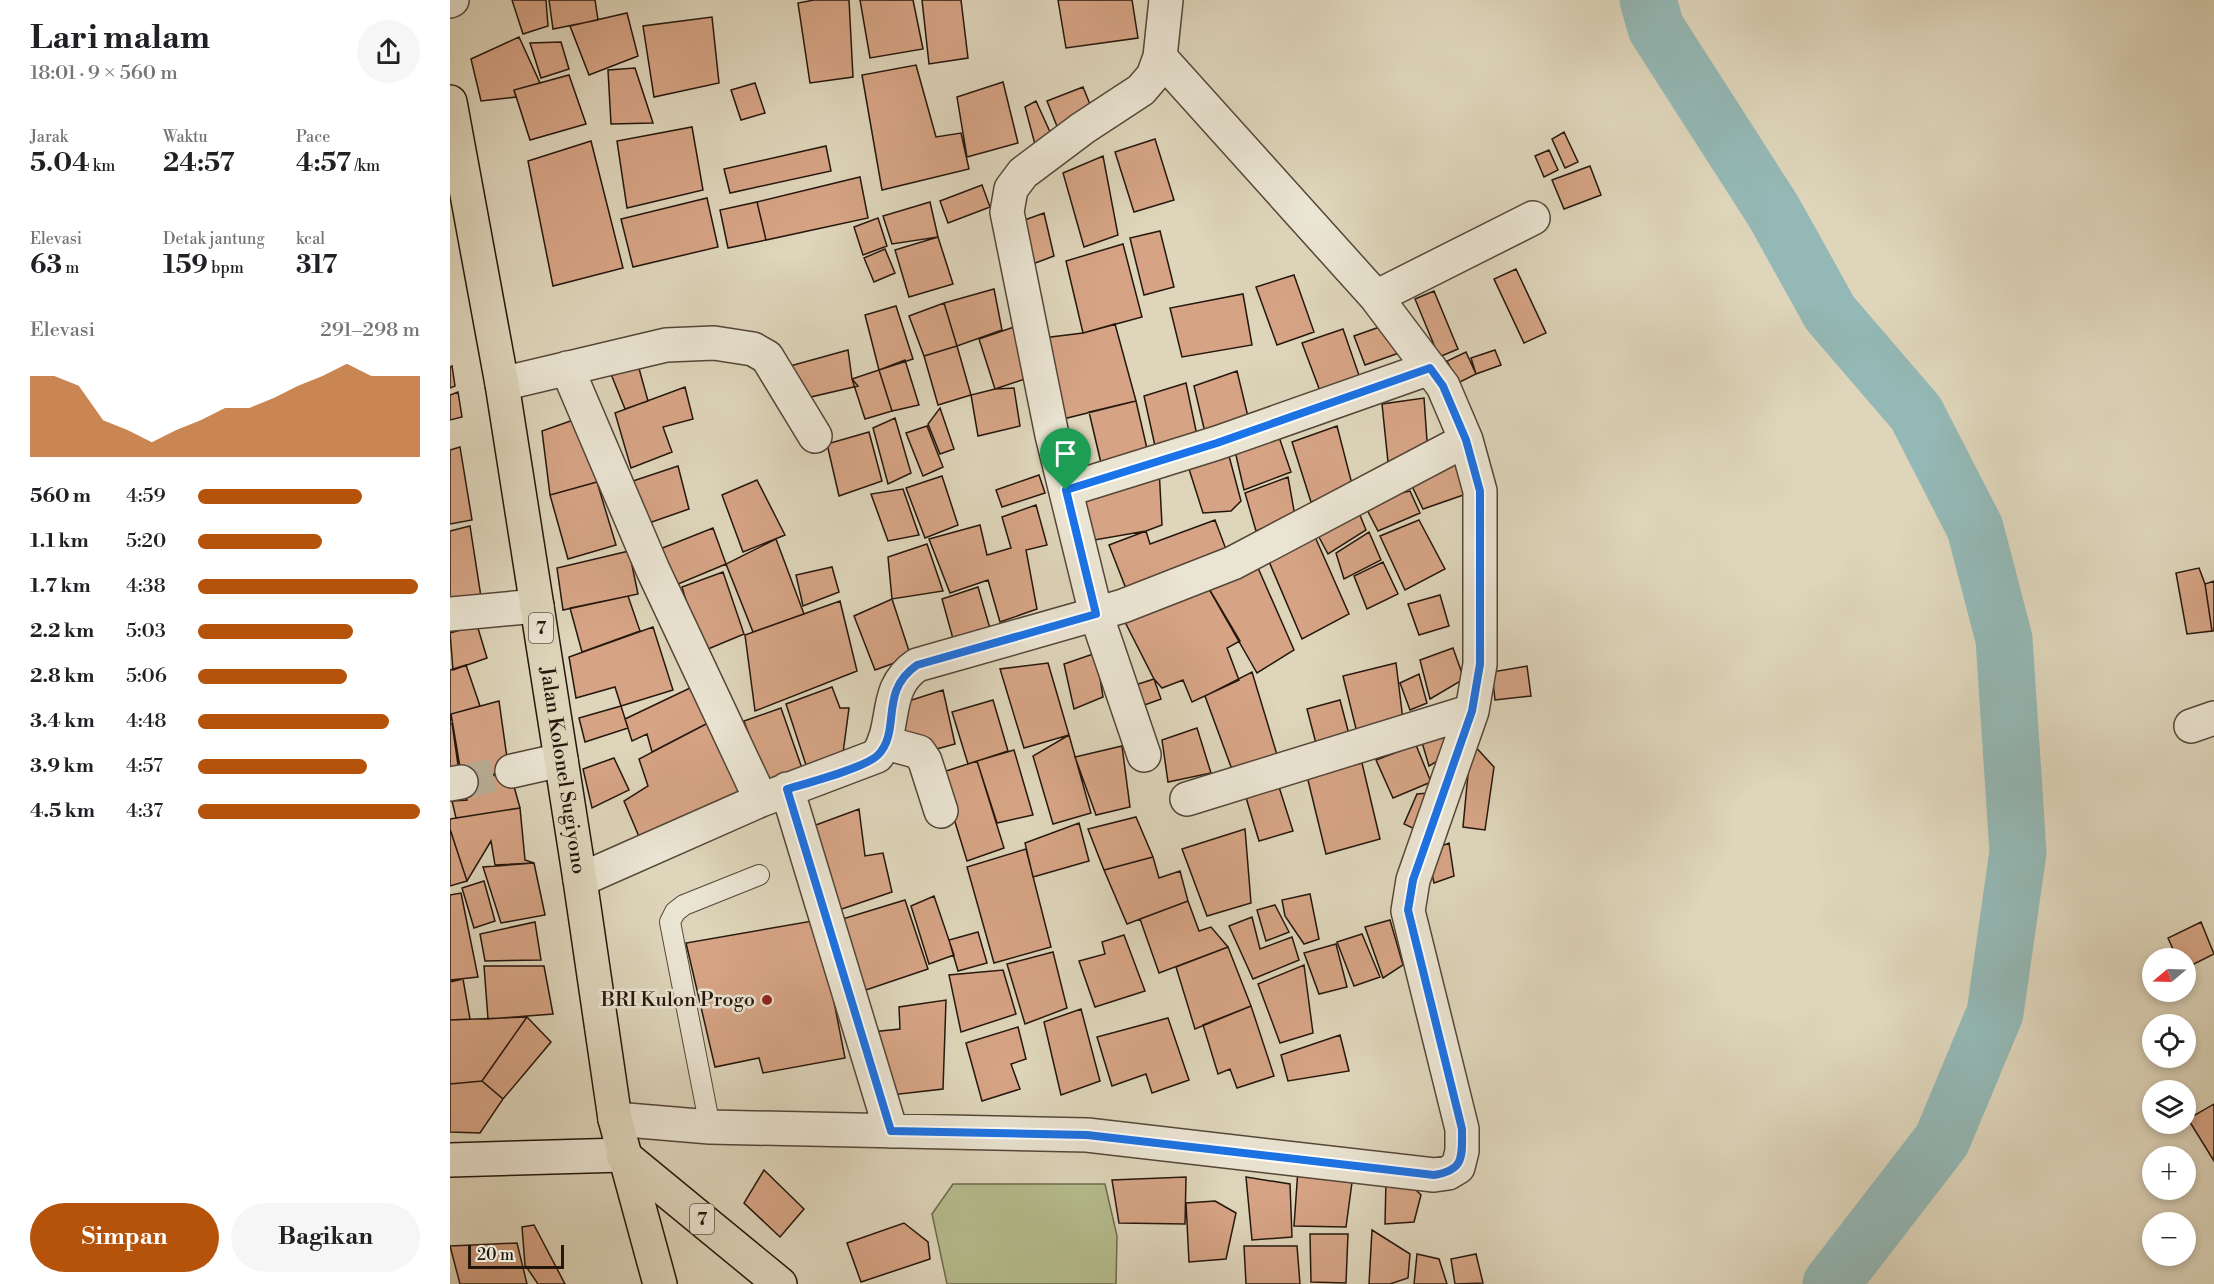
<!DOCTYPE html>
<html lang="id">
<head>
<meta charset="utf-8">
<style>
  body { margin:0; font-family:"Libre Bodoni",serif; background:#f6f6f6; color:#202124; height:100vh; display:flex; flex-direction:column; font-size:22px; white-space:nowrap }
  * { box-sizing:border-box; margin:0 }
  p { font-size:20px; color:#757577 }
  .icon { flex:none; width:33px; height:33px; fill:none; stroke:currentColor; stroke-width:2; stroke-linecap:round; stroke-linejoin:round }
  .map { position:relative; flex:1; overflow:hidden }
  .panel { display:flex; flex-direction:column; background:#fff; width:450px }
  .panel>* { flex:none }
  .needle { width:39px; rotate:251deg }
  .controls { position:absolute; left:1692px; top:948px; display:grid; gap:12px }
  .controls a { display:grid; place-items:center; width:54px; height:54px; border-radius:50%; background:#fff; box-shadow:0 3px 9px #0003; font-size:30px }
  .scale { position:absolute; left:18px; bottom:15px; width:96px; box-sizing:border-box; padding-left:6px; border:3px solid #26170d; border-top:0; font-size:16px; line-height:21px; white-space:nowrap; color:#26170d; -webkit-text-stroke:4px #eae4d2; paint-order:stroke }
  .pin { position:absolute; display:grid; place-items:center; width:51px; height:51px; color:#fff; margin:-62px -26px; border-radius:50% 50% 50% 0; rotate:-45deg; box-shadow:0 0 6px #0007 }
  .pin .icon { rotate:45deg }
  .round { display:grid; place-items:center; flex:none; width:63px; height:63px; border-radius:32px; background:#f6f6f6 }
  .overview { display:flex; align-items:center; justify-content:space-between; height:102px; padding:0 30px }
  h1 { font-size:33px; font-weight:700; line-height:45px }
  .metrics { display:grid; grid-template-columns:repeat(3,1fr); gap:9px; height:102px; padding:6px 30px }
  .metrics div { display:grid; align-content:center }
  .metrics b { font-size:26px; font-weight:700 }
  .metrics small { font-size:16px; font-weight:400 }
  .metrics p { font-size:16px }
  .chart { height:168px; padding:12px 30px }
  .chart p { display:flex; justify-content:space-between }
  .chart svg { width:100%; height:108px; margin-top:6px; fill:#b45309; opacity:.7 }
  .primary-button { display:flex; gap:12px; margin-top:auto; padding:12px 30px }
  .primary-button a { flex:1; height:69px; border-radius:36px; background:#b45309; color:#fff; font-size:24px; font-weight:700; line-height:69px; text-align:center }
  .primary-button a+a { background:#f6f6f6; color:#202124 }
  ul { padding:0 30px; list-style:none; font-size:20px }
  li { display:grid; grid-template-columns:96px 72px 1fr; align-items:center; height:45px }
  li i { height:15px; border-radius:8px; background:#b45309 }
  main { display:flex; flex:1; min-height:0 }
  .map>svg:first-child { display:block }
  .green { fill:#b5bc8d; stroke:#6e6a4d; stroke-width:1.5 }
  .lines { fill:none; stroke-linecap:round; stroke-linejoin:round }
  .river { stroke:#94b8b5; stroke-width:57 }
  .building { fill:#d6a485; stroke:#26170d; stroke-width:1.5 }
  .minor-tunnel { stroke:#b9af97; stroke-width:33; stroke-dasharray:33 16; stroke-linecap:butt }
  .service-casing { stroke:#544638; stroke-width:22 }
  .minor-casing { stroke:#544638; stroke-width:36 }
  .secondary-casing { stroke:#26170d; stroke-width:36 }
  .trunk-casing { stroke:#26170d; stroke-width:36 }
  .service { stroke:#eae4d2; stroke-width:20 }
  .minor { stroke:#eae4d2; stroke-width:33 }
  .secondary { stroke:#eae4d2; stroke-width:33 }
  .trunk { stroke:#ded5ba; stroke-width:33 }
  .route-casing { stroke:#fff; stroke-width:12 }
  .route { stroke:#1a73e8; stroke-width:8 }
  .poi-dot { fill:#8f2418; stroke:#eae4d2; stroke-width:2 }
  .labels { text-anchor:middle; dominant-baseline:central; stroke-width:5; stroke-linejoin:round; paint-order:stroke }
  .shield { fill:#eae4d2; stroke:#615448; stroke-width:1.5 }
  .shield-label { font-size:18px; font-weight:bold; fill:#26170d }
  .street-label { font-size:20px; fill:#26170d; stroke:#eae4d2 }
  .poi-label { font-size:20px; fill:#26170d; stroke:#eae4d2; text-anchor:end }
</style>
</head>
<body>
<main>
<section class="panel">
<div class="overview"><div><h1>Lari malam</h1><p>18:01 · 9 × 560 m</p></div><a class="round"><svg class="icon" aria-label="share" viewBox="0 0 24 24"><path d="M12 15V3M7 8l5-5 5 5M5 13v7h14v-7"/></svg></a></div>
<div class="metrics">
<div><p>Jarak</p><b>5.04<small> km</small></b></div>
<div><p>Waktu</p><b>24:57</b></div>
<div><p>Pace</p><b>4:57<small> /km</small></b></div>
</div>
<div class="metrics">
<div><p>Elevasi</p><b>63<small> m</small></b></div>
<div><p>Detak jantung</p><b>159<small> bpm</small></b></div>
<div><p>kcal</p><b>317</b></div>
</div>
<div class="chart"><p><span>Elevasi</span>291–298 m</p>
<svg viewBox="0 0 160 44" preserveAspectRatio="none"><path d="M0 44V11L10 11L20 15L30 29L40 33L50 38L60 33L70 29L80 24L90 24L100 20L110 15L120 11L130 6L140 11L150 11L160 11V44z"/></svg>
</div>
<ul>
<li><b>560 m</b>4:59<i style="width:74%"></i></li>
<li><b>1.1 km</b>5:20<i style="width:56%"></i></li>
<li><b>1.7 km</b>4:38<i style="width:99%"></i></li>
<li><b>2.2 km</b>5:03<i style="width:70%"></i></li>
<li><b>2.8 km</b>5:06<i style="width:67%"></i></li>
<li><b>3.4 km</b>4:48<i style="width:86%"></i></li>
<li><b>3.9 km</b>4:57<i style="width:76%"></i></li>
<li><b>4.5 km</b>4:37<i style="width:100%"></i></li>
</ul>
<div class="primary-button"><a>Simpan</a><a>Bagikan</a></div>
</section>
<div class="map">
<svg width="1764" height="1284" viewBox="0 0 1764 1284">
  <rect width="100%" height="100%" fill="#ded5ba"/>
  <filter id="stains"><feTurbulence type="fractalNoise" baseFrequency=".00333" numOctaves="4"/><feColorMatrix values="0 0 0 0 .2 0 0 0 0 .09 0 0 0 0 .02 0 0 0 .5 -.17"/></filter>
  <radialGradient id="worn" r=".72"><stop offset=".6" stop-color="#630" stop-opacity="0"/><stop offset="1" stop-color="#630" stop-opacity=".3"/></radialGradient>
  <path class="green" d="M503,1184h152l12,52 -1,48h-169l-15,-70z"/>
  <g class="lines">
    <path class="river" d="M1198,0l8,28 118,184 56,101 86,100 59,115 29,111 14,213 -23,161 -53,127 -111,144"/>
  </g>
  <path class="building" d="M62,0h34l2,26 -25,8z
    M99,0h46l3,20 -45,9z
    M364,0h35l4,77 -43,6 -12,-80z
    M410,0h53l10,49 -53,9z
    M472,0h39l7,58 -39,6z
    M608,0h74l6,38 -72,10z
    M177,13l11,43 -49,19 -19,-49z
    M262,17l7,66 -65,14 -11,-71z
    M69,37l21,46 -26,7 2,7 -35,4 -10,-42z
    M111,42l8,27 -28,9 -11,-35z
    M466,65l20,72 25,-4 8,36 -87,21 -20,-115z
    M185,68l18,55 -42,1 -3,-54z
    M119,75l17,49 -56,16 -16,-50z
    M553,82l15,61 -51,14 -10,-60z
    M305,83l10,30 -24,7 -10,-30z
    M633,87l13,32 -36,15 -13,-33z
    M586,101l19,42 -18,9 -12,-45z
    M242,127l11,63 -76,18 -10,-67z
    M1114,132l14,30 -13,6 -13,-29z
    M705,139l19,61 -40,12 -19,-60z
    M141,141l32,127 -70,18 -25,-125z
    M376,146l5,25 -101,22 -6,-24z
    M1099,150l9,20 -14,7 -9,-21z
    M653,156l15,79 -34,12 -21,-74z
    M1140,166l11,29 -37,14 -12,-29z
    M410,177l8,41 -102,22 -9,-38z
    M532,185l8,22 -42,16 -8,-22z
    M257,198l11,49 -85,20 -12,-48z
    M307,202l9,38 -38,8 -8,-38z
    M480,202l8,35 -46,7 -9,-28z
    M594,213l10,43 -24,9 -11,-43z
    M428,218l9,28 -24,9 -9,-28z
    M710,231l14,56 -30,8 -14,-57z
    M488,237l15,47 -44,13 -14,-47z
    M673,244l19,73 -59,16 -17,-72z
    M435,249l10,24 -21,9 -10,-24z
    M1066,269l30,64 -22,10 -30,-64z
    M844,275l20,57 -37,13 -21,-58z
    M544,289l8,41 -45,16 -13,-43z
    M984,291l24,58 -19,8 -24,-58z
    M793,294l9,51 -70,12 -12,-49z
    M494,303l13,43 -33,10 -15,-40z
    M446,306l17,53 -34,11 -14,-55z
    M665,324l21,77 -77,19 -16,-82 40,-5z
    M938,324l11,29 -34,12 -11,-29z
    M564,327l17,50 -36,12 -16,-50z
    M893,329l19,55 -39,15 -21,-56z
    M507,346l14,49 -33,10 -14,-49z
    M398,350l4,29 6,7 -56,13 -12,-33z
    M1045,350l6,15 -25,9 -5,-16z
    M1016,352l10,22 -18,9 -11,-22z
    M185,354l13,47 -23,8 -18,-45z
    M455,360l14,45 -27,6 -13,-41z
    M2,366l3,20 -5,2v-21z
    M429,370l13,41 -27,8 -13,-40z
    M787,371l13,54 -43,16 -13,-55z
    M736,383l13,62 -42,10 -13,-59z
    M235,387l8,32 -30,8 9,25 -41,16 -16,-55z
    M564,388l6,38 -42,10 -7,-41 24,-6z
    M8,392l4,25 -12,3v-25z
    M974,398l4,57 -40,7 -6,-58z
    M686,401l12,52 -47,10 -12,-51z
    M490,408l14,41 -14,5 -12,-30z
    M129,418l18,64 -47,13 -8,-64z
    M445,418l16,55 -23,11 -15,-56z
    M477,426l16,41 -20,9 -17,-43z
    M887,426l16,62 -42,14 -19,-60z
    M419,432l13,49 -43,15 -12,-52z
    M828,434l13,38 -47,18 -9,-39z
    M10,447l12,73 -22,4v-74z
    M779,456l12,45 -10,10 -28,2 -14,-44z
    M998,457l14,7 10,28 -49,17 -13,-27z
    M228,466l11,43 -43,15 -13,-43z
    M709,468l3,57 -16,6 -63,11 -10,-51z
    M589,475l6,18 -43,14 -6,-17z
    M492,476l16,49 -33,13 -19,-50z
    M838,477l7,39 -39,15 -11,-38z
    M307,480l28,55 -42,17 -21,-57z
    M147,482l19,63 -48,14 -18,-64z
    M453,489l16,46 -31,6 -17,-47z
    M960,491l10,22 -42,18 -15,-29z
    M586,505l11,40 -21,5 11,59 -37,13 -12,-42 -38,13 -21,-54 51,-14 7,30 24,-7 -9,-31z
    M907,508l9,22 -38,24 -16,-30z
    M765,520l15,40 -100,39 -21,-54 37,-14 4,13z
    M969,520l26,49 -40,21 -25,-54z
    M20,526l11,71 -31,7v-73z
    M263,528l13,36 -55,23 -11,-38z
    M862,530l37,84 -47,25 -35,-82z
    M919,532l12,28 -37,19 -8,-26z
    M326,539l28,75 -51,18 -27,-68z
    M477,544l16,47 -51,8 -4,-42z
    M179,551l9,43 -75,16 -6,-42z
    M805,561l39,89 -37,23 -52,-91z
    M933,562l15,32 -31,15 -13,-33z
    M382,567l7,25 -36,14 -7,-31z
    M1749,568l6,16 7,47 -25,3 -11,-61z
    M273,572l21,62 -43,18 -19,-65z
    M1764,581v50h-2l-7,-47z
    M755,582l35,59 -13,7 12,32 -47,22 -9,-22 -21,8 -8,-9 -28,-55 5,-17z
    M528,587l13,45 -36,14 -13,-47z
    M990,595l9,31 -30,9 -11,-31z
    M178,596l12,35 -58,21 -12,-44z
    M442,599l19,58 -36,13 -21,-54z
    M390,601l17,70 -102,40 -10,-76z
    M27,625l10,33 -34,12 -3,-37z
    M203,627l20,63 -52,16 -6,-19 -39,11 -7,-41z
    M1003,648l11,31 -34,20 -10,-39z
    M646,653l7,44 -29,12 -10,-45z
    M598,663l21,72 -45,13 -24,-79z
    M946,663l7,57 -44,21 -16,-65z
    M16,665l14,41 -29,8 -1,10v-54z
    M1077,666l4,30 -36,4 -3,-28z
    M802,672l26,86 -44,17 -29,-79z
    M969,674l8,29 -17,7 -10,-27z
    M704,679l7,20 -22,8 -7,-21z
    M382,687l8,21h9l-6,45 -35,18 -22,-67z
    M240,688l18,35 -56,29 -5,-18 -15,7 -7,-22z
    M493,690l12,54 -22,6 -3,-11 -24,5 -10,-39z
    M543,700l15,51 -40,13 -16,-52z
    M890,700l11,42 -33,9 -11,-42z
    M49,701l10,71 -47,7 -11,-65z
    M171,706l7,22 -43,14 -6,-24z
    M331,708l23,66 -37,10 -23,-63z
    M2,723l8,56 -10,2v-57z
    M258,723l32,72 -97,51 -19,-45 24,-15 -9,-27z
    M1000,727l7,22 -28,17 -8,-27z
    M747,728l14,45 -43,9 -6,-42z
    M619,735l22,78 -38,11 -20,-68z
    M1021,742l23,25 -9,63 -22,-3z
    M966,745l15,37 -38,16 -17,-38z
    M672,746l8,61 -34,8 -21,-58z
    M564,750l19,65 -36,8 -20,-62z
    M164,758l15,32 -37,18 -9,-39z
    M527,761l27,87 -37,13 -27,-88z
    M912,763l18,76 -54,15 -19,-78z
    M60,772l10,36 -64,10 -4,-17 15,-1 -6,-17z
    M829,787l14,44 -34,10 -14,-47z
    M990,792l-15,42 -21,-10 13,-30z
    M70,808l5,52 9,3 -39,2 -4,-24 -24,40 -17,-52v-10z
    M409,809l6,47 18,-3 9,39 -65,22 -22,-85z
    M686,817l17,40 -49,13 -16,-41z
    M629,823l10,38 -56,16 -8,-34z
    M0,829l17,52 -17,5z
    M795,829l6,74 -44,13 -25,-67z
    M999,843l5,33 -20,7 -7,-31z
    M576,849l25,98 -57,16 -27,-96z
    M703,857l6,21 21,-7 8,30 -61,23 -23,-54z
    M84,863l11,52 -44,8 -18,-56z
    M34,881l11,40 -21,7 -12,-40z
    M11,893l17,84 -28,3v-85z
    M860,894l9,45 -15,5 -19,-28 -3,-16z
    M484,896l20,59 -25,9 -18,-58z
    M455,900l23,69 -74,25 -18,-73z
    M738,901l11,30 12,-4 17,20 -69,26 -19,-54z
    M825,905l14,27 -23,9 -9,-31z
    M802,917l8,32 32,-12 7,23 -46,19 -24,-53z
    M368,920l27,138 -82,15 -4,-15 -44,9 -29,-124z
    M940,920l13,45 -20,13 -18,-51z
    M85,922l6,38 -56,1 -5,-27z
    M1751,922l13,32 -28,14v-10h-9l-9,-20z
    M528,932l9,31 -29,8 -9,-31z
    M912,934l18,43 -26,9 -17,-44z
    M674,935l21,56 -50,16 -16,-46 26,-7 -3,-12z
    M886,944l11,43 -28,7 -15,-41z
    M778,947l23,59 -56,23 -19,-62z
    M603,952l14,56 -42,16 -18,-60z
    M854,965l9,68 -33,10 -22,-59z
    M34,966h60l9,48 -65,5z
    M553,970l13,44 -55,18 -12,-57z
    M13,979l7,40 -20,1v-38z
    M496,1000l-3,89 -52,6 -20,-63 29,-3 -1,-22z
    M801,1006l23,70 -37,12 -7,-19 -12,5 -15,-49z
    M631,1009l19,72 -39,14 -17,-73z
    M77,1017l24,25 -48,57 -21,-18z
    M77,1017l-45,64 -32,3v-64z
    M718,1018l21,62 -37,13 -6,-19 -34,12 -15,-49z
    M568,1027l8,32 -15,5 9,25 -38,12 -16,-58z
    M890,1035l9,36 -61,10 -7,-26z
    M32,1081l21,18 -23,34 -30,-1v-48z
    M1764,1104v57l-26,-42z
    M848,1169l55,6 -7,52 -52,-1z
    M314,1170l40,39 -24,28 -36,-34z
    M736,1177l-1,47 -66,-1 -7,-43z
    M796,1177l44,7 2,53 -40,3z
    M936,1179l25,6 10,10 -7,27 -29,2z
    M765,1201l21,12 -10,46 -37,3 -3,-59z
    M454,1223l24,19 2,17 -69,23 -14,-39z
    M84,1225l31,59h-27l-13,-19 -3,-38z
    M922,1230l38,24 -2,24 -18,6h-21z
    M860,1234h38l-2,49 -35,-1z
    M67,1243l10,41h-67l-10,-38z
    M794,1246h53l3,38h-54z
    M967,1254l22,5 8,25h-33z
    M1026,1254l7,29 -28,1 -4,-25z"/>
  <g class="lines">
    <path class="minor-tunnel" d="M11,782l51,-11"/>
    <defs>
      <path id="service" d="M260,1127l-40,-205 5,-10 9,-7 75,-30"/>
      <path id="minor" d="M0,1l2,-1
        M926,297l157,-79
        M117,368l86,202 108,230
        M52,384l164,-39 48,-2 39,6 14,8 48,79
        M616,490l151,-47 213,-75
        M0,614l87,-8
        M1741,726l23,-8
        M436,743l33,9 6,9 16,50
        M694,755l-48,-141 27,-8 110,-43 233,-123
        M62,771l49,-11
        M0,784l11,-2
        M337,789l104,342
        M737,799l285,-88
        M130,880l181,-80 116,-44c21,-31 5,-67 40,-91l179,-51 -44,-179 -45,-223 4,-23 12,-16 60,-45 58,-38 12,-14 7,-19 6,-57
        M165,1119l95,8 377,8 347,40 14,-2 10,-6 4,-16v-22l-54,-218 5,-31 59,-169 8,-47v-173l-14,-51 -23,-54 -67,-89 -216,-240"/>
      <path id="secondary" d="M0,1160l173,-5"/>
      <g id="trunk">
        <path id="s1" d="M0,102l52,282 78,496 35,239 45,165"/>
        <path d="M173,1155l157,129"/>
      </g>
    </defs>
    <use href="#service" class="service-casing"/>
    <use href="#minor" class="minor-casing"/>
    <use href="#secondary" class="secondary-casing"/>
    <use href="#trunk" class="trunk-casing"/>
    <use href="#service" class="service"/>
    <use href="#minor" class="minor"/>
    <use href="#secondary" class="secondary"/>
    <use href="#trunk" class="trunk"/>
  </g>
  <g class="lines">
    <defs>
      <path id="route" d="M980,368l13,18 23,54 14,51v173l-8,47 -59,169 -5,30 54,219c0,27 3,41 -28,46l-347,-40 -196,-4 -104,-342c20,-6 78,-21 91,-34 24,-25 0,-63 39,-90l179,-51 -30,-124 151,-47z"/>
    </defs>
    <use href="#route" class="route-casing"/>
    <use href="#route" class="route"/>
  </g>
  <circle class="poi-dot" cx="317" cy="1000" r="6"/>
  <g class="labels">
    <g class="shield">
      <rect x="79" y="613" width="24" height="30" rx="4.5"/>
      <rect x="240" y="1204" width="24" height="30" rx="4.5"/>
    </g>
    <g class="shield-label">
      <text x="91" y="628">7</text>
      <text x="252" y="1219">7</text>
    </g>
    <g class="street-label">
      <text stroke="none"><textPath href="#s1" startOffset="678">Jalan Kolonel Sugiyono</textPath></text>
    </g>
    <g class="poi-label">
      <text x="305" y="1000">BRI Kulon Progo</text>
    </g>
  </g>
  <rect width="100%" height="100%" filter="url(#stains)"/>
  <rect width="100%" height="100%" fill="url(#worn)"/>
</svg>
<div class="controls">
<a><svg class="needle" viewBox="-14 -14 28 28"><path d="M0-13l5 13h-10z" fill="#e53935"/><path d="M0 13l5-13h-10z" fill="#757577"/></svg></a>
<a><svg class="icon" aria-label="locate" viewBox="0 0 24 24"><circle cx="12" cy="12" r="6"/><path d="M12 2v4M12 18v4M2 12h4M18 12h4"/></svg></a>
<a><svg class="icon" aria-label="layers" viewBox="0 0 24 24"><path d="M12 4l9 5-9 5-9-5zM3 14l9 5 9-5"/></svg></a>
<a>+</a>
<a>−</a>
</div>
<div class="scale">20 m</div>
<div class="pin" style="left:616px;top:490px;background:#1e9e55"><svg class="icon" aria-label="arrive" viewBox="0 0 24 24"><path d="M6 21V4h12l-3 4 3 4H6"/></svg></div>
</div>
</main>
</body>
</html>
